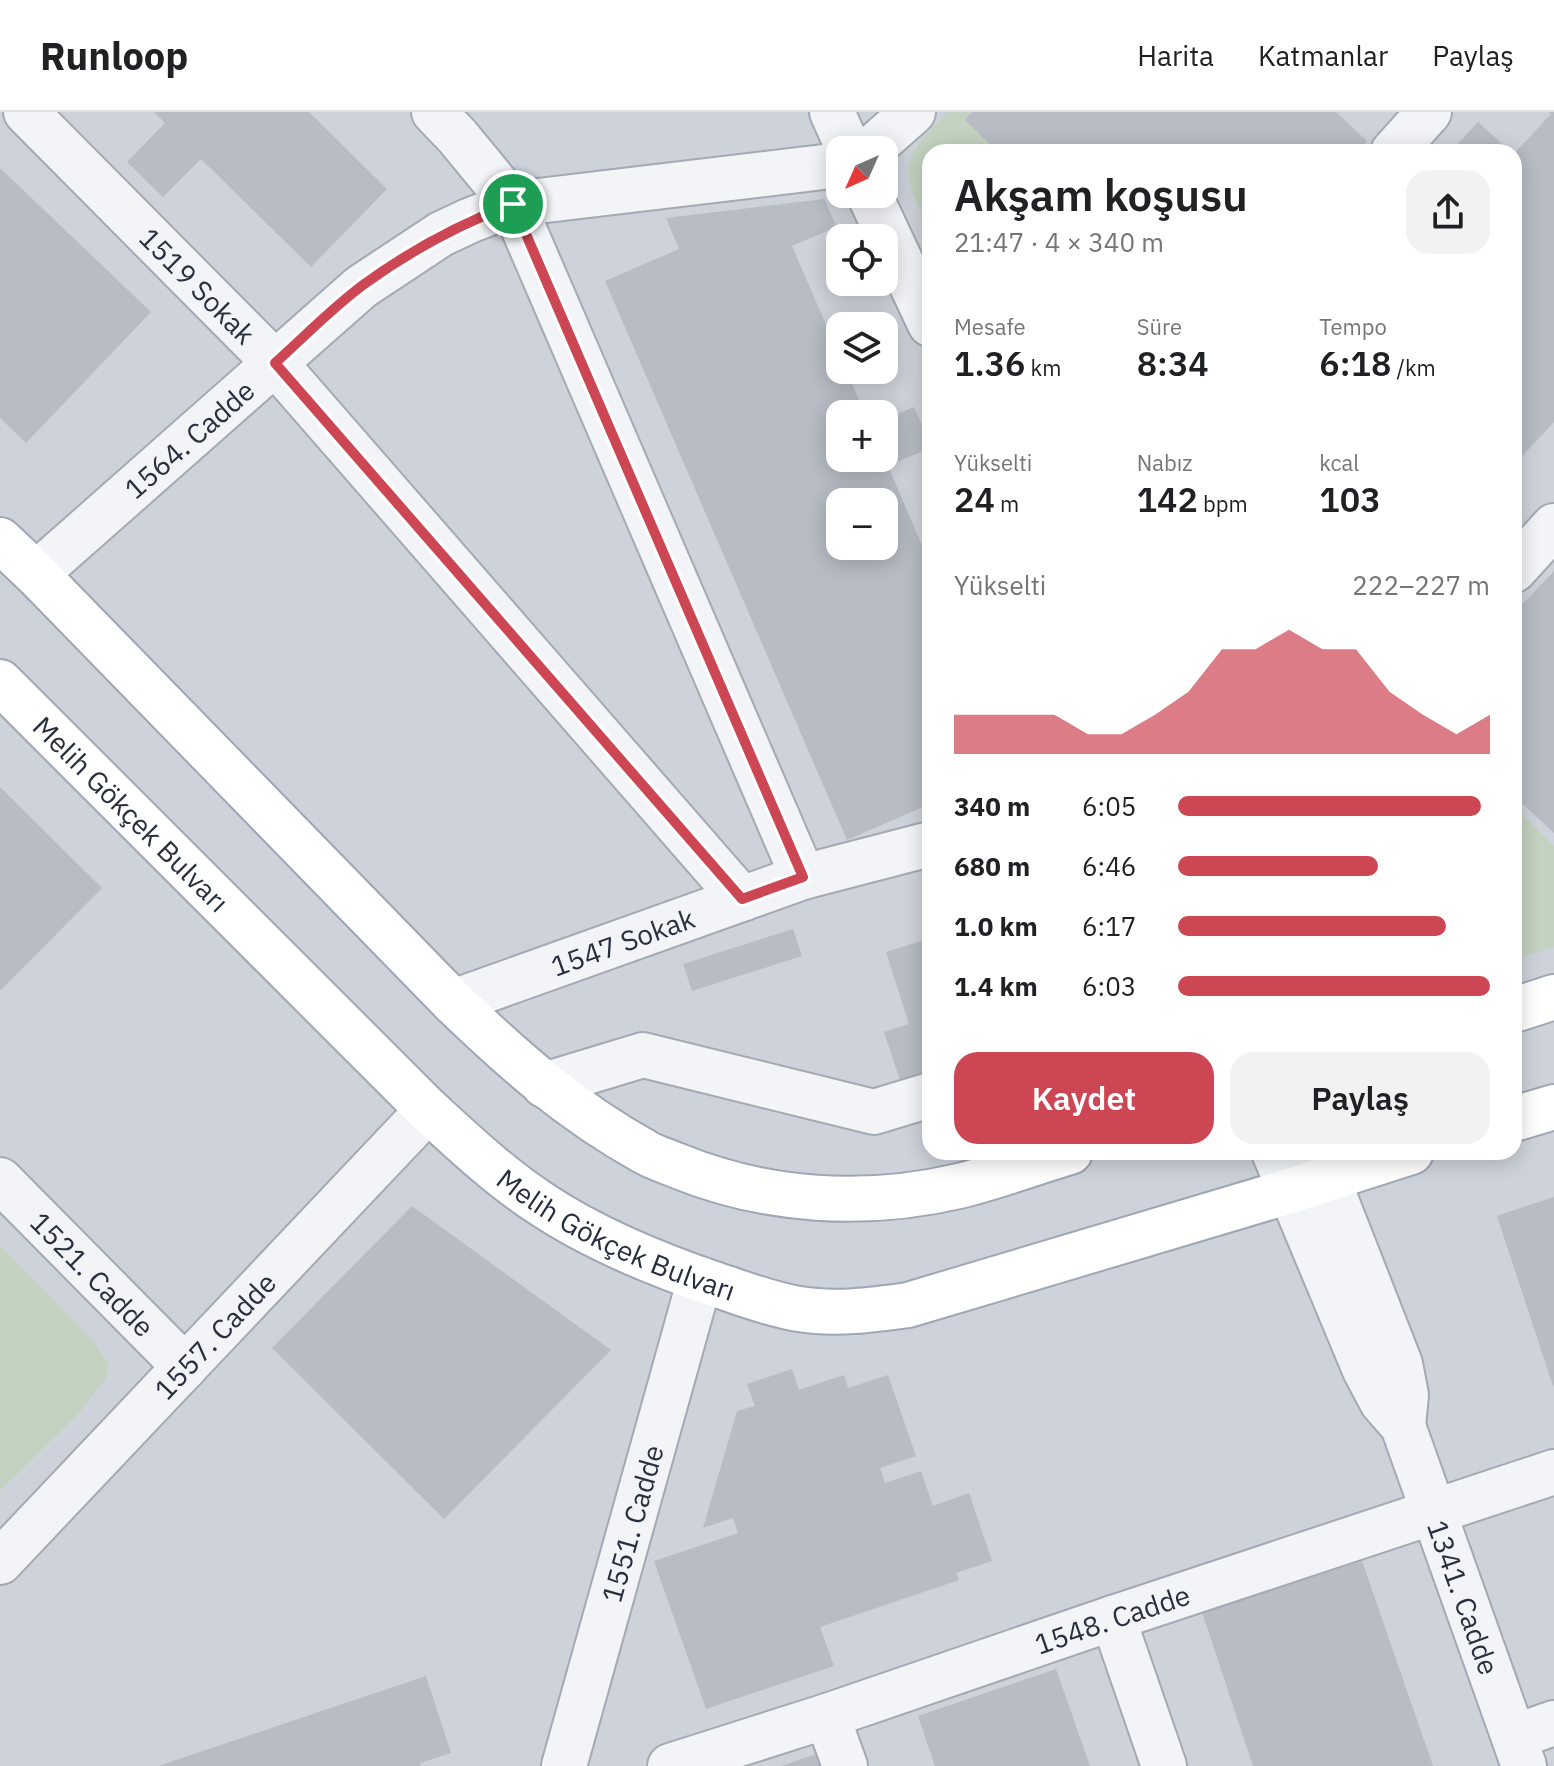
<!DOCTYPE html>
<html lang="tr">
<head>
<meta charset="utf-8">
<style>
  body { margin:0; font-family:"IBM Plex Sans",sans-serif; background:#f2f2f2; color:#202124; height:100vh; display:flex; flex-direction:column; font-size:30px; white-space:nowrap }
  * { box-sizing:border-box; margin:0 }
  p { font-size:26px; color:#757577 }
  .icon { flex:none; width:44px; height:44px; fill:none; stroke:currentColor; stroke-width:2; stroke-linecap:round; stroke-linejoin:round }
  .map { position:relative; flex:1; overflow:hidden }
  .sheet { position:absolute; left:922px; top:32px; width:600px; height:1016px; display:flex; flex-direction:column; background:#fff; border-radius:24px; box-shadow:0 4px 20px #0003 }
  .sheet>* { flex:none }
  .needle { width:52px; rotate:225deg }
  .tools { position:absolute; left:826px; top:24px; display:grid; gap:16px }
  .tools a { display:grid; place-items:center; width:72px; height:72px; border-radius:16px; background:#fff; box-shadow:0 4px 20px #0003; font-size:40px }
  .pin { position:absolute; display:grid; place-items:center; width:68px; height:68px; color:#fff; margin:-34px; border:4px solid #fff; border-radius:50%; box-shadow:0 2px 8px #0007 }
  .round { display:grid; place-items:center; flex:none; width:84px; height:84px; border-radius:24px; background:#f2f2f2 }
  .summary { display:flex; align-items:center; justify-content:space-between; height:136px; padding:0 32px }
  h1 { font-size:44px; font-weight:600; line-height:60px }
  .figures { display:grid; grid-template-columns:repeat(3,1fr); gap:12px; height:136px; padding:8px 32px }
  .figures div { display:grid; align-content:center }
  .figures b { font-size:34px; font-weight:600 }
  .figures small { font-size:22px; font-weight:400 }
  .figures p { font-size:22px }
  .chart { height:224px; padding:16px 32px }
  .chart p { display:flex; justify-content:space-between }
  .chart svg { width:100%; height:144px; margin-top:8px; fill:#cc4654; opacity:.7 }
  .action { display:flex; gap:16px; margin-top:auto; padding:16px 32px }
  .action a { flex:1; height:92px; border-radius:24px; background:#cc4654; color:#fff; font-size:32px; font-weight:600; line-height:92px; text-align:center }
  .action a+a { background:#f2f2f2; color:#202124 }
  ul { padding:0 32px; list-style:none; font-size:26px }
  li { display:grid; grid-template-columns:128px 96px 1fr; align-items:center; height:60px }
  li i { height:20px; border-radius:10px; background:#cc4654 }
  header { display:flex; align-items:center; gap:48px; box-sizing:border-box; height:112px; padding:0 40px; background:#fff; border-bottom:2px solid #e0e0e0 }
  header strong { font-size:38px }
  nav { display:flex; gap:44px; margin-inline-start:auto; font-size:28px }
  .map>svg:first-child { display:block }
  .built { fill:#ced2da; fill-rule:evenodd }
  .green { fill:#c4d2c1 }
  .building { fill:#b7bcc5; fill-rule:evenodd }
  .lines { fill:none; stroke-linecap:round; stroke-linejoin:round }
  .minor-casing { stroke:#a4aab2; stroke-width:48 }
  .major-casing { stroke:#9fa6b4; stroke-width:48 }
  .minor { stroke:#f2f4f7; stroke-width:44 }
  .major { stroke:#fff; stroke-width:44 }
  .route-casing { stroke:#fff; stroke-width:16 }
  .route { stroke:#cc4654; stroke-width:10 }
  .labels { text-anchor:middle; dominant-baseline:central; stroke-width:8; stroke-linejoin:round; paint-order:stroke }
  .street-label { font-size:28px; fill:#28303f; stroke:#eff2f6 }
</style>
</head>
<body>
<header>
<strong>Runloop</strong>
<nav><a>Harita</a><a>Katmanlar</a><a>Paylaş</a></nav>
</header>
<div class="map">
<svg width="1554" height="1654" viewBox="0 0 1554 1654">
  <rect width="100%" height="100%" fill="#dfe3e8"/>
  <path class="built" d="M0,0h1554v1654h-1554zM840,38h44v44h-44zM930,40h584v1000h-584zM840,126h44v44h-44zM840,214h44v44h-44zM840,302h44v44h-44zM840,390h44v44h-44z"/>
  <path class="green" d="M947,0h22l40,40h-79v76c-12,-23 -31,-50 -16,-77 8,-14 23,-27 33,-39z
    M1514,694l40,40v101l-40,12z
    M0,1133l96,99 12,20 -2,14 -26,34 -80,79z"/>
  <path class="building" d="M154,0h155l78,77 -76,78 -110,-108 -38,38 -36,-35 38,-39z
    M972,0h364l31,29 -10,11h-359l-33,-32z
    M1549,0h5v310l-40,43v-311l37,-40z
    M1478,10l33,30h-61z
    M0,56l151,144 -125,131 -26,-25z
    M824,87l13,28 -45,19 48,111v13h6l19,44h-25v44h44v-38l30,-13 16,36v5l-42,18 42,98v240l-83,36 -242,-559 74,-32 -13,-31zM840,390h44v44h-44z
    M1554,459v262l-40,-37v-183z
    M0,675l102,101 -102,103z
    M793,817l9,27 -110,35 -9,-27z
    M930,826v172l-18,6 -28,-84 25,-8 -23,-72z
    M1554,1085v189h-1l-56,-170z
    M412,1094l199,144 -167,169 -172,-171z
    M792,1257l7,21 45,-15 4,13 40,-13 28,81 -36,12 5,15 36,-12 12,35 36,-13 23,68 -36,12 3,7 -139,47 14,39 -128,43 -52,-148 84,-28 -5,-15 -30,10 34,-117 18,-5 -8,-22z
    M1362,1449l71,205h-180l-51,-154z
    M1056,1557l34,97h-155l-17,-50z
    M426,1564l25,77 -31,10 1,3h-263z
    M816,1642l4,12h-39z"/>
  <g class="lines">
    <defs>
      <g id="minor">
        <path id="s1" d="M26,0l249,251 467,536"/>
        <path d="M434,0l23,24 56,68 290,673"/>
        <path d="M832,0l17,38"/>
        <path d="M870,38l43,-38"/>
        <path d="M1393,40l36,-40"/>
        <path d="M869,82l61,130"/>
        <path d="M1514,458l40,-44"/>
        <path id="s2" d="M36,462l325,-287 80,-53 30,-14 42,-16 327,-39"/>
        <path id="s3" d="M453,890l350,-125 127,-33"/>
        <path d="M544,973l99,-30 231,57 56,-17"/>
        <path id="s4" d="M1274,1040l91,218 17,32 21,24 121,340"/>
        <path d="M1317,1040l83,212 6,31 -3,31"/>
        <path id="s5" d="M0,1068l185,187"/>
        <path id="s6" d="M0,1450l428,-452"/>
        <path d="M1113,1506l51,148"/>
        <path d="M827,1604l18,50"/>
        <path d="M1514,1625l40,-14"/>
        <path id="s7" d="M564,1654l136,-487"/>
        <path id="s8" d="M670,1654l157,-50 286,-98 441,-146"/>
      </g>
      <g id="major">
        <path d="M0,428l36,34 417,428c60,58 118,109 192,150 10,6 22,9 33,14 89,36 187,42 281,20 37,-9 74,-23 111,-34"/>
        <path id="s9" d="M0,570l428,428c36,33 71,66 112,93 55,37 120,63 183,84 24,8 50,18 76,22 36,6 74,1 109,-4l382,-114 121,-39"/>
        <path d="M1514,898l40,-13"/>
        <path d="M1514,1007l40,-12"/>
      </g>
    </defs>
    <use href="#minor" class="minor-casing"/>
    <use href="#major" class="major-casing"/>
    <use href="#minor" class="minor"/>
    <use href="#major" class="major"/>
  </g>
  <g class="lines">
    <defs>
      <path id="route" d="M513,92l290,673 -61,22 -467,-536c29,-26 57,-55 88,-78 48,-35 94,-60 150,-81z"/>
    </defs>
    <use href="#route" class="route-casing"/>
    <use href="#route" class="route"/>
  </g>
  <g class="labels">
    <g class="street-label">
      <text stroke="none"><textPath href="#s1" startOffset="244">1519 Sokak</textPath></text>
      <text stroke="none"><textPath href="#s2" startOffset="204">1564. Cadde</textPath></text>
      <text stroke="none"><textPath href="#s9" startOffset="186">Melih Gökçek Bulvarı</textPath></text>
      <text stroke="none"><textPath href="#s3" startOffset="180">1547 Sokak</textPath></text>
      <text stroke="none"><textPath href="#s9" startOffset="834">Melih Gökçek Bulvarı</textPath></text>
      <text stroke="none"><textPath href="#s5" startOffset="132">1521. Cadde</textPath></text>
      <text stroke="none"><textPath href="#s6" startOffset="312">1557. Cadde</textPath></text>
      <text stroke="none"><textPath href="#s7" startOffset="252">1551. Cadde</textPath></text>
      <text stroke="none"><textPath href="#s4" startOffset="486">1341. Cadde</textPath></text>
      <text stroke="none"><textPath href="#s8" startOffset="466">1548. Cadde</textPath></text>
    </g>
  </g>
</svg>
<div class="tools">
<a><svg class="needle" viewBox="-14 -14 28 28"><path d="M0-13l5 13h-10z" fill="#e53935"/><path d="M0 13l5-13h-10z" fill="#757577"/></svg></a>
<a><svg class="icon" aria-label="locate" viewBox="0 0 24 24"><circle cx="12" cy="12" r="6"/><path d="M12 2v4M12 18v4M2 12h4M18 12h4"/></svg></a>
<a><svg class="icon" aria-label="layers" viewBox="0 0 24 24"><path d="M12 4l9 5-9 5-9-5zM3 14l9 5 9-5"/></svg></a>
<a>+</a>
<a>−</a>
</div>
<div class="pin" style="left:513px;top:92px;background:#1e9e55"><svg class="icon" aria-label="arrive" viewBox="0 0 24 24"><path d="M6 21V4h12l-3 4 3 4H6"/></svg></div>
<section class="sheet">
<div class="summary"><div><h1>Akşam koşusu</h1><p>21:47 · 4 × 340 m</p></div><a class="round"><svg class="icon" aria-label="share" viewBox="0 0 24 24"><path d="M12 15V3M7 8l5-5 5 5M5 13v7h14v-7"/></svg></a></div>
<div class="figures">
<div><p>Mesafe</p><b>1.36<small> km</small></b></div>
<div><p>Süre</p><b>8:34</b></div>
<div><p>Tempo</p><b>6:18<small> /km</small></b></div>
</div>
<div class="figures">
<div><p>Yükselti</p><b>24<small> m</small></b></div>
<div><p>Nabız</p><b>142<small> bpm</small></b></div>
<div><p>kcal</p><b>103</b></div>
</div>
<div class="chart"><p><span>Yükselti</span>222–227 m</p>
<svg viewBox="0 0 160 44" preserveAspectRatio="none"><path d="M0 44V32L10 32L20 32L30 32L40 38L50 38L60 32L70 25L80 12L90 12L100 6L110 12L120 12L130 25L140 32L150 38L160 32V44z"/></svg>
</div>
<ul>
<li><b>340 m</b>6:05<i style="width:97%"></i></li>
<li><b>680 m</b>6:46<i style="width:64%"></i></li>
<li><b>1.0 km</b>6:17<i style="width:86%"></i></li>
<li><b>1.4 km</b>6:03<i style="width:100%"></i></li>
</ul>
<div class="action"><a>Kaydet</a><a>Paylaş</a></div>
</section>
</div>
</body>
</html>
